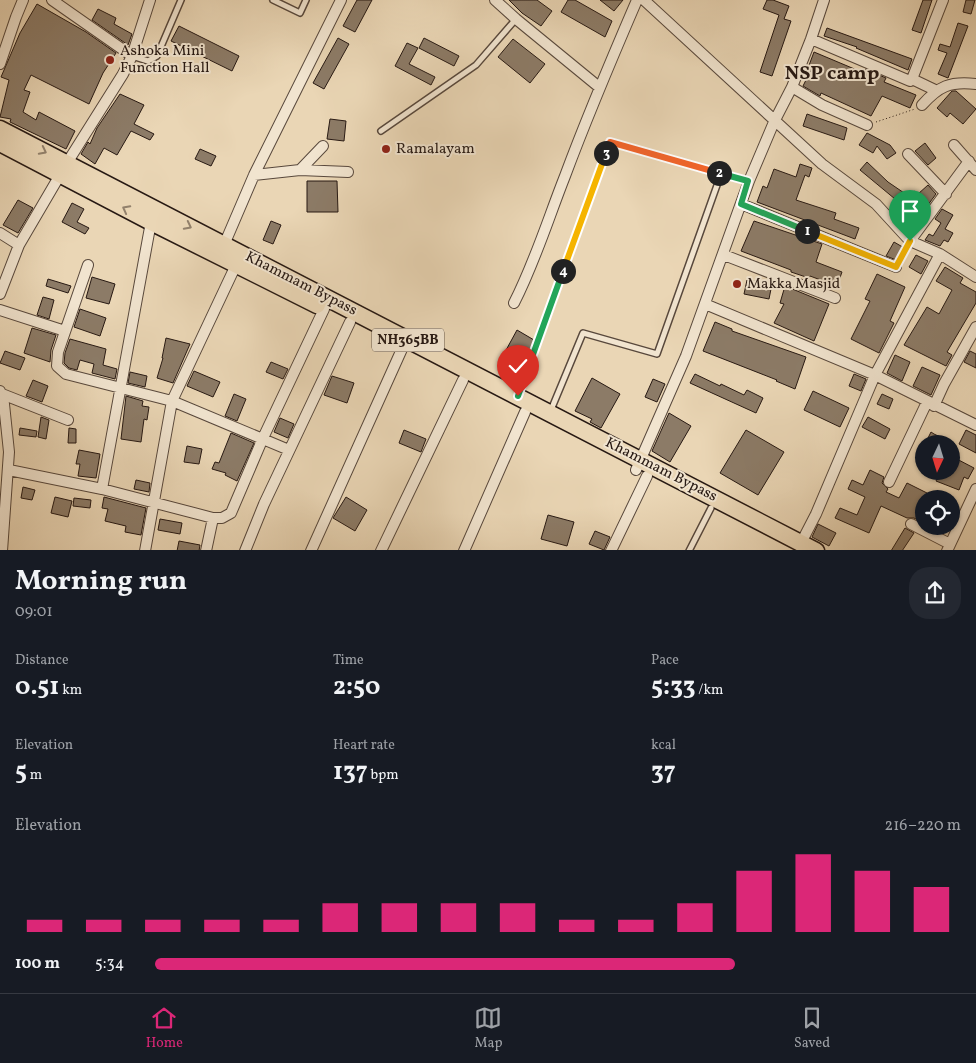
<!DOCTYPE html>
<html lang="en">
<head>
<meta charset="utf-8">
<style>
  body { margin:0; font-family:Vollkorn,serif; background:#242831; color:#f1f3f6; height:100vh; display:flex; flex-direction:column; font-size:19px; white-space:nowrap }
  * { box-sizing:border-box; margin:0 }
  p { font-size:16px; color:#9ea1a6 }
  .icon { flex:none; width:28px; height:28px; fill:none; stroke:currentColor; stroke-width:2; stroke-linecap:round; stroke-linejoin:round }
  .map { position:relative; height:550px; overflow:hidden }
  .details { display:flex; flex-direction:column; background:#171b24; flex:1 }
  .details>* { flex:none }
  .needle { width:32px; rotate:184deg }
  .buttons { position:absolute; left:915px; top:435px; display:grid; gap:10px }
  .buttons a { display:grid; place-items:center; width:45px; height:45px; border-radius:50%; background:#171b24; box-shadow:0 1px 4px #0004; font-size:25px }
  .pin { position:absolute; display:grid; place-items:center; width:42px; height:42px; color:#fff; margin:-51px -21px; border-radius:50% 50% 50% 0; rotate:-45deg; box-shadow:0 0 5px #0007 }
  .pin .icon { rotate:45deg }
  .km { position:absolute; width:25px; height:25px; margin:-12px; border-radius:50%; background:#222; color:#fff; font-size:14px; line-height:25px; text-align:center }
  .round { display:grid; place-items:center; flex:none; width:52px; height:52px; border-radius:20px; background:#242831 }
  .overview { display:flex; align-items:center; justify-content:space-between; height:85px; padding:0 15px }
  h1 { font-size:28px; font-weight:700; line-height:38px }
  .stats { display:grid; grid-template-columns:repeat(3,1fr); gap:8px; height:85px; padding:5px 15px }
  .stats div { display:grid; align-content:center }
  .stats b { font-size:25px; font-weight:700 }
  .stats small { font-size:14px; font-weight:400 }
  .stats p { font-size:14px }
  .chart { height:140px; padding:10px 15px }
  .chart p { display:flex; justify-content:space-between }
  .chart svg { width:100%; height:90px; margin-top:5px; stroke:#db2777; stroke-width:6 }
  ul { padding:0 15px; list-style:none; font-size:16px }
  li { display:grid; grid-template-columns:80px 60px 1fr; align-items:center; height:38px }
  li i { height:12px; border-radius:6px; background:#db2777 }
  .tab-bar { display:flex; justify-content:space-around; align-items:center; height:70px; border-top:1px solid #363941; background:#171b24; font-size:14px; color:#9ea1a6 }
  .tab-bar a { display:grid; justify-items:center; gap:2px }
  .tab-bar .selected { color:#db2777 }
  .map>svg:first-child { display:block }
  .building { fill:#8c7b67; stroke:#271913 }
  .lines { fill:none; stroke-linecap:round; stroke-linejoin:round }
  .service-casing { stroke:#58483c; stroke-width:8 }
  .minor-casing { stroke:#58483c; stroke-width:12 }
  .trunk-casing { stroke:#271913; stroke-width:19 }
  .path { stroke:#271913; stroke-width:1; stroke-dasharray:1 2.5; stroke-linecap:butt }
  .service { stroke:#f1e4cf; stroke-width:5 }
  .minor { stroke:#f1e4cf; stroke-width:10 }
  .trunk { stroke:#ead6b5; stroke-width:16 }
  .oneway { stroke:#92816c }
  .split-1-casing { stroke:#fff; stroke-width:10 }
  .split-2-casing { stroke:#fff; stroke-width:10 }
  .split-3-casing { stroke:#fff; stroke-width:10 }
  .split-4-casing { stroke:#fff; stroke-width:10 }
  .split-5-casing { stroke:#fff; stroke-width:10 }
  .split-1 { stroke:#f5b400; stroke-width:6 }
  .split-2 { stroke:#22a559; stroke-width:6 }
  .split-3 { stroke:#f0652b; stroke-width:6 }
  .split-4 { stroke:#f5b400; stroke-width:6 }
  .split-5 { stroke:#22a559; stroke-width:6 }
  .poi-dot { fill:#8f2418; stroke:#f1e4cf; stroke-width:2 }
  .labels { text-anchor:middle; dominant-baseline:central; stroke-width:4; stroke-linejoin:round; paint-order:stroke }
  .shield { fill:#f1e4cf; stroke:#64564b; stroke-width:1 }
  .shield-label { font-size:14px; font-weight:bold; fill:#271913 }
  .poi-label { font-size:15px; fill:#271913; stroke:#f1e4cf; text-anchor:start }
  .street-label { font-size:15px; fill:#271913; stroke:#f1e4cf }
  .district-label { font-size:20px; font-weight:bold; fill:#271913; stroke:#f1e4cf }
</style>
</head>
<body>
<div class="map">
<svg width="976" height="551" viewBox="0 0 976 551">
  <rect width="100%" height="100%" fill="#ead6b5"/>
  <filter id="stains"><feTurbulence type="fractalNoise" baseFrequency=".004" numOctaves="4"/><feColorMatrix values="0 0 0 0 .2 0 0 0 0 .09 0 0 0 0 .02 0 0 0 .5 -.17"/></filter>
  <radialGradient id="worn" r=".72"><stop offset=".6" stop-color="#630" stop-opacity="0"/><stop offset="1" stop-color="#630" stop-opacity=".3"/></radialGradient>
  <path class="building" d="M357,0h15l-17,32 -12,-6z
    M509,0h28l15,11 -11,15 -19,-13z
    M568,0h7l37,21 -7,16 -44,-25z
    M600,0h23l-9,11z
    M767,0h6l16,6 -5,13 7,2 -19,55 -12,-4 19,-57 -16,-6z
    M923,0h9l-11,33 -9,-3z
    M966,0h9l-4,14 -8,-2z
    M37,4l49,28 30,21 -13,20 -14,31 -58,-29 -7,15 6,2 -7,20 13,8 3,-8 36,19 -9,18 -56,-27 1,-3 -11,-2 9,-37 -8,-3 19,-44z
    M98,9l18,9 -2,6 18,10 -4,11 -36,-25z
    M958,23l10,3 -20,52 -10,-4 9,-21 -9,-3 2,-6 10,3z
    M179,26l60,30 -7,15 -61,-30z
    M827,28l85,31 -4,11 -52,-22 1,-1 -33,-11z
    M338,38l11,6 -25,45 -11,-6z
    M424,38l35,18 -5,10 -35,-18z
    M513,39l32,25 -15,19 -32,-26z
    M407,43l11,5 -9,16 26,13 -4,8 -36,-19z
    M814,52l50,21 1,-4 21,9 -2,4 32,13 -6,13 -28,-12 -11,20 -50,-23 -1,3 -17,-10 8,-16 -3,-2z
    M952,91h4l20,18 -13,15 -13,-11 -3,4 -10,-9z
    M120,94l24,11 -10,19 20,10 -4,6 -19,-9 -14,24 -13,-7 -9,16 -14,-10 7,-12 2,2 7,-16z
    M807,114l40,14 -3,12 -41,-14z
    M330,119l16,2 -2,20 -17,-2z
    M867,133l23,12 6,8 -9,6 -10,-13 -4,7 -14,-8z
    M925,143l11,15 -8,7 -13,-14z
    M200,149l16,7 -5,10 -16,-7z
    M867,162l21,20 22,15 4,-6 4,3 10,-9 8,9 -23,31 -8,-5 6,-12 -15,-10 -1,1 -35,-29z
    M800,164l12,4 -3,9 -4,-2 -9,25 40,13 -2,6 25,9 -4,11 -98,-37 6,-16 4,2 7,-19 22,8z
    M307,181h30l1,31h-31z
    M18,200l15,8 -15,25 -15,-8z
    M72,203l12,6 -7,13 12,6 -4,6 -23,-12z
    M942,209l11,6 -8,14 8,4 -5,9 -4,-2 -4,6 -15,-6 4,-6 4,2 8,-13 -6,-4z
    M271,221l10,4 -8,19 -10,-4z
    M754,221l68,23 -6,18 26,10 -5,14 -27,-10 -1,2 -18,-6v-2l-50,-19z
    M894,242l12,7 -7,12 -13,-5z
    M916,255l12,6 -7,13 -12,-7z
    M945,267l18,11 -3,5 16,9v11l-29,49 5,3 -6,11 -42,-21 23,-38 12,7 13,-24 -16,-9z
    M877,274l28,13 -15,34 4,2 -15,30 -28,-14 19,-38 -5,-2z
    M92,277l23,7 -6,20 -23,-6z
    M48,279l23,7 -3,7 -22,-7z
    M747,280l25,4 -3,15 -25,-5z
    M785,286l44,18 -15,37 -40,-18 10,-19 -4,-1z
    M43,297l11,3 -5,19 -12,-4z
    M80,309l26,9 -6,18 -26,-9z
    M715,322l17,7v2l74,26 -11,32 -19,-8 1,-1 -74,-29z
    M32,328l24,7 -5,15 -1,12 -26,-9z
    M517,330l17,10 -13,35 -22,-12z
    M166,338l24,6 -17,39 -16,-5 6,-20h-1z
    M70,339l36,10 -3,16 14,4 -2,10 -23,-6 2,-9 -14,-4 -3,10 -8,-2 -5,-5 1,-10z
    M5,351l20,7 -5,12 -20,-7z
    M970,351l6,3v14l-12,-6z
    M895,355l15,7 -8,19 -15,-8z
    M271,362l17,7 -5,10 -17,-7z
    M922,367l18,8 -9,20 -18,-9z
    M194,371l26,11 -7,15 -26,-11z
    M130,372l17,4 -2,11 -17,-4z
    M695,374l25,12 1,-2 23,11 3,-5 16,8 -7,15 -66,-30z
    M854,374l12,5 -5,12 -12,-5z
    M332,376l22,7 -7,20 -23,-8z
    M592,378l28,16 -19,34 -11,-6 2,-3 -17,-8z
    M653,379l12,5 -8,18 -12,-5z
    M33,380l15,6 -6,16 -16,-6z
    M813,391l36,17 -9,19 -36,-17z
    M234,394l12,5 -9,22 -12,-5z
    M882,394l11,5 -4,10 -12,-5z
    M126,396l17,5 -1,5 7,1 -2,13 -3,-1 -3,23 -20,-3z
    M669,413l22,13 -21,36 -18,-11z
    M41,417l8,3 -3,19 -8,-2z
    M868,417l22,12 -5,10 -23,-12z
    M280,418l14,6 -6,14 -14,-6z
    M20,428l17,3 -1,6 -17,-2z
    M69,428l7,1v14h-8z
    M404,430l22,9 -5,13 -22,-9z
    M746,430l38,22 -26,43 -38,-22z
    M966,430l10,5v18l-17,-9z
    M931,432l3,2 21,10h-30z
    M231,433l23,10 -17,38 -12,-6 1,-2 -14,-4 3,-7 4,1z
    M187,446l15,3 -3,15 -15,-2z
    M79,450l21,4 -4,24 -18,-2 2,-12h-4z
    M951,456l23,12 -6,11 -4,-2 -5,13 -23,-9 4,-10 11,4z
    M870,470l14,7 -2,6 6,6 -2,3 13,6 8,-15 22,11 -3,5h-2l-4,11 4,2v11l-10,-5h-7l-26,-12 -12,27 -34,-15 5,-10 17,7 8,-18 -17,-8 4,-9 11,5z
    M136,480l14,3 -1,9 -15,-3z
    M23,487l12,3 -3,10 -11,-2z
    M55,497l17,4 -4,16 -17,-4z
    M104,497l42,11 -5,27 -16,-3 1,-6 -21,-5 3,-12 -6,-1z
    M346,497l21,13 -12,21 -22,-13z
    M74,498l17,2 -1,8 -17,-2z
    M548,515l26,7 -7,24 -26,-7z
    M160,519l22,4 -2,11 -22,-4z
    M818,524l18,9 -7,13 -17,-9z
    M905,528l9,5 -12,18h-11z
    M595,531l15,6 -6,13 -15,-6z
    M179,541l21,4 -1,6h-22z"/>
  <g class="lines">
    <defs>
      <path id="service" d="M273,0l27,13 6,-13
        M132,56l16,5 9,-5 24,-56
        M381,131l95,-66 40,-46
        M519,394l91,-252 111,32
        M551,410l32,-77 74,21 64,-180 28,7
        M689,551l22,-43"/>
      <path id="minor" d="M52,0l80,56
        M495,0l21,19 83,68
        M644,0l178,164 54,40 34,37 30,13 36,23
        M811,39l99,42 2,-2 23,11
        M0,64l16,-47 7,-17
        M912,79l31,-79
        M792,87l30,18 45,20
        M922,105c17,-19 28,-24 54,-21
        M954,145l22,25
        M908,154l38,40
        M300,170l23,-24
        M254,175l46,-5 48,2
        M741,204l155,63
        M0,233l19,12
        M910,241l59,-80
        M224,245l30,-70 87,-175
        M724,255l111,43
        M88,265l-30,87 -1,14 9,8 106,27 117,49
        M0,294l19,-49 48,-82 56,-89 9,-18 18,-56
        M514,303c21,-41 34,-84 51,-127 22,-59 47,-118 72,-176
        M705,304l170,71 101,50
        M0,310l65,21
        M0,391l4,13 5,48 -7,99
        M2,394l66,26
        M934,406l10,-22 32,-57
        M9,470l93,19 111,29h9l9,-5 32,-75 61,-129
        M636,470l50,-114 63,-175 25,-59 18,-35 19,-48 13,-39
        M889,482l38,-80
        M102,489l49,-267
        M911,524l39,20
        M801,543l15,-29 59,-139 65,-121
        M145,551l27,-150 64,-136
        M206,551l7,-33
        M245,551l19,-47 86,-182
        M311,551l91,-202
        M381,551l82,-171
        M464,551l61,-139
        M611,551l36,-75
        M947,551l29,-62"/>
      <path id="trunk" d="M0,129l816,422
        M0,143l151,79 166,83"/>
    </defs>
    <use href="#service" class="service-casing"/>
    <use href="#minor" class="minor-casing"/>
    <use href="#trunk" class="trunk-casing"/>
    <path class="path" d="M876,122l39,-13
      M901,258l4,-8"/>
    <use href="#service" class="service"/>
    <use href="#minor" class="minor"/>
    <use href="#trunk" class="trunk"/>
  </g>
  <defs><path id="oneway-chevron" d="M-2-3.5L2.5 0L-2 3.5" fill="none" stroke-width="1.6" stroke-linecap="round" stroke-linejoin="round" transform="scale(1.25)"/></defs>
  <g class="oneway">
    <use href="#oneway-chevron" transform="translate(43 151) rotate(27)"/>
    <use href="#oneway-chevron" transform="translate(126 209) rotate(-152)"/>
    <use href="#oneway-chevron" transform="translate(188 226) rotate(27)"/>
  </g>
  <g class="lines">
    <defs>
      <path id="split-1" d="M807,231l89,36 14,-26"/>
      <path id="split-2" d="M719,173l29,8 -7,23 66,27"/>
      <path id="split-3" d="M606,153l4,-11 109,31"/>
      <path id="split-4" d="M563,271l43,-118"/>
      <path id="split-5" d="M518,396l45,-125"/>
    </defs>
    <use href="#split-1" class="split-1-casing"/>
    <use href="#split-2" class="split-2-casing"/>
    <use href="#split-3" class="split-3-casing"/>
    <use href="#split-4" class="split-4-casing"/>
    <use href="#split-5" class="split-5-casing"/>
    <use href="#split-1" class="split-1"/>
    <use href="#split-2" class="split-2"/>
    <use href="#split-3" class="split-3"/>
    <use href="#split-4" class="split-4"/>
    <use href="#split-5" class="split-5"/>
  </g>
  <g class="poi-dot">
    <circle cx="110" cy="60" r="5"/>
    <circle cx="386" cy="149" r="5"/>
    <circle cx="737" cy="284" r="5"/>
  </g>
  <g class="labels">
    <rect class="shield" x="372" y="328.5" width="72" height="23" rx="4"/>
    <g class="shield-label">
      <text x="408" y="340">NH365BB</text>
    </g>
    <g class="poi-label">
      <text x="120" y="51">Ashoka Mini<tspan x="120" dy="17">Function Hall</tspan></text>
      <text x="396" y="149">Ramalayam</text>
      <text x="747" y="284">Makka Masjid</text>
    </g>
    <g class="street-label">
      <text transform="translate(301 284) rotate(27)">Khammam Bypass</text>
      <text transform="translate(661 470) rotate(27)">Khammam Bypass</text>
    </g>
    <g class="district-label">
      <text x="832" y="74">NSP camp</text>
    </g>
  </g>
  <rect width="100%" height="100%" filter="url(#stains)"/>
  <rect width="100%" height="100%" fill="url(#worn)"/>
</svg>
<div class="buttons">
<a><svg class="needle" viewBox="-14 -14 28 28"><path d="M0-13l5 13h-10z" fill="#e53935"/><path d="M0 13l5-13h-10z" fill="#9ea1a6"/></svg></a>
<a><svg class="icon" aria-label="locate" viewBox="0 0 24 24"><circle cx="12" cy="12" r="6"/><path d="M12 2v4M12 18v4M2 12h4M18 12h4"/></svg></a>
</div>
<div class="pin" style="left:910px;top:241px;background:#1e9e55"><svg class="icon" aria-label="arrive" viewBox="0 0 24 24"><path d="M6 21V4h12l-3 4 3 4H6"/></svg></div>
<div class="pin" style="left:518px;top:396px;background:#d93025"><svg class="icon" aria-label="check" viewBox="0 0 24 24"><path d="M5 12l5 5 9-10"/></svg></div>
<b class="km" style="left:807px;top:231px">1</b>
<b class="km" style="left:719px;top:173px">2</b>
<b class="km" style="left:606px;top:153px">3</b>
<b class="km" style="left:563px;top:271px">4</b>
</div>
<section class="details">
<div class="overview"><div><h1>Morning run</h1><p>09:01</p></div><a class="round"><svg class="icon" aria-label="share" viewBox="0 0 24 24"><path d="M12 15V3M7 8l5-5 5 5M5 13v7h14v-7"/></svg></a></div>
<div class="stats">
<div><p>Distance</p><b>0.51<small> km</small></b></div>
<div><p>Time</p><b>2:50</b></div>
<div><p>Pace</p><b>5:33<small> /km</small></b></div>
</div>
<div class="stats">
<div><p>Elevation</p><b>5<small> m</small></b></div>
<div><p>Heart rate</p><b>137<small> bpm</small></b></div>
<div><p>kcal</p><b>37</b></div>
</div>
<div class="chart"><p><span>Elevation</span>216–220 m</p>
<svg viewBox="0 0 160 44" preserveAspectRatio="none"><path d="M5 44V38M15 44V38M25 44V38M35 44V38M45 44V38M55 44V30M65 44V30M75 44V30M85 44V30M95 44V38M105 44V38M115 44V30M125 44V14M135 44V6M145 44V14M155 44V22"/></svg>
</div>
<ul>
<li><b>100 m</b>5:34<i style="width:72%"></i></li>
</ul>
</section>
<nav class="tab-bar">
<a class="selected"><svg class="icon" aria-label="home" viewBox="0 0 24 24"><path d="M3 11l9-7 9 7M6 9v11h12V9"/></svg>Home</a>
<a><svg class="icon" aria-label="map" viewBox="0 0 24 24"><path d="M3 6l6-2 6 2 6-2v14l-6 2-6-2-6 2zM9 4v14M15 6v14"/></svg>Map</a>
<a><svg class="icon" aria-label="saved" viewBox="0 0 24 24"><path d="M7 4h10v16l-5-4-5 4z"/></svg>Saved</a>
</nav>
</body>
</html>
